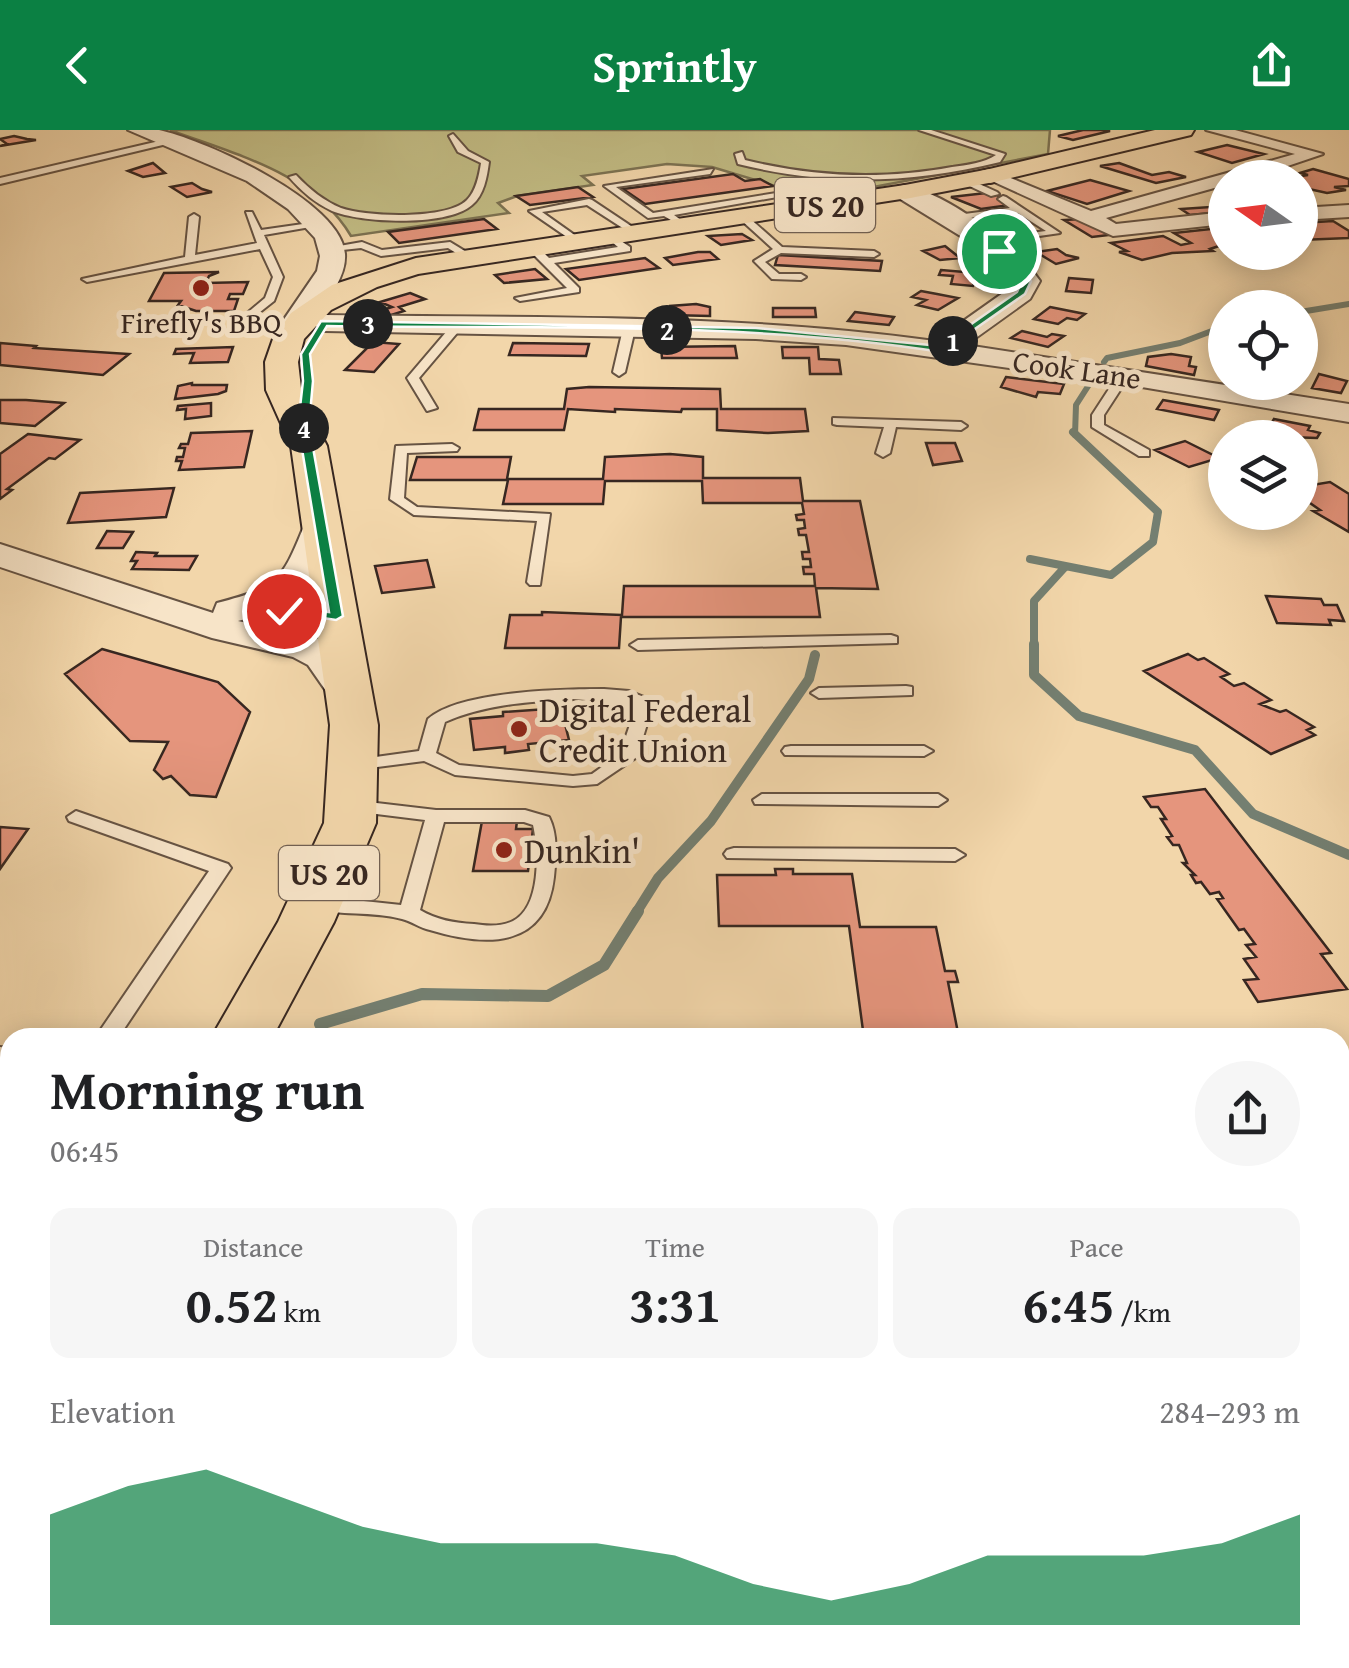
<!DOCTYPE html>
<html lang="en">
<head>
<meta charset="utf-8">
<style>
  body { margin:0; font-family:"Gentium Book Plus",serif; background:#f6f6f6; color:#202124; height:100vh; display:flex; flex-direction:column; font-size:38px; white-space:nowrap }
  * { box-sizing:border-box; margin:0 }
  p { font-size:32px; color:#757577 }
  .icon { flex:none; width:55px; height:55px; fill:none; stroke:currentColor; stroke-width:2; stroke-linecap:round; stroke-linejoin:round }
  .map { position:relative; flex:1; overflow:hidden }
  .drawer { position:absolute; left:0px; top:898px; width:1350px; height:642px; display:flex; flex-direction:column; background:#fff; border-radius:30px 30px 0 0; box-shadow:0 5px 25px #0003 }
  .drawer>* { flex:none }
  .needle { width:65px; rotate:284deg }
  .tools { position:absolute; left:1208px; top:30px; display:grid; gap:20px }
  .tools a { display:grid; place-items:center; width:110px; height:110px; border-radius:50%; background:#fff; box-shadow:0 5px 25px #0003; font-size:50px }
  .pin { position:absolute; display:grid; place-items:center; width:85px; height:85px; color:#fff; margin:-42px; border:5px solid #fff; border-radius:50%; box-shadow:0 2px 10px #0007 }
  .km { position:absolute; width:50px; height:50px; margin:-25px; border-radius:50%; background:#222; color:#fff; font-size:28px; line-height:50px; text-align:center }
  .round { display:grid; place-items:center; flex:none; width:105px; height:105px; border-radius:52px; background:#f6f6f6 }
  .headline { display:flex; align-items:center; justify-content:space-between; height:170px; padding:0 50px }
  h1 { font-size:55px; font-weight:700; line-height:75px }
  .metrics { display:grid; grid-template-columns:repeat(3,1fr); gap:15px; height:170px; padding:10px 50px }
  .metrics div { display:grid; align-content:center; border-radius:20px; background:#f6f6f6; text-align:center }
  .metrics b { font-size:50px; font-weight:700 }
  .metrics small { font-size:28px; font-weight:400 }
  .metrics p { font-size:28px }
  .chart { height:280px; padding:20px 50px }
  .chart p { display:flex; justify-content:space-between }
  .chart svg { width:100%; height:180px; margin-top:10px; fill:#0b8043; opacity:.7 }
  header { display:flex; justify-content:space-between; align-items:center; height:130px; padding:0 50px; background:#0b8043; color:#fff; font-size:45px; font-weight:700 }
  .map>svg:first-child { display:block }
  .green { fill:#c2bc84; stroke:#7c7252; stroke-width:2.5 }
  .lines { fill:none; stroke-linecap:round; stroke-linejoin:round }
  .stream-far3 { stroke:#747f71; stroke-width:6 }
  .stream-far2 { stroke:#747f71; stroke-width:8 }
  .stream-far1 { stroke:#747f71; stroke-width:10 }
  .stream { stroke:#747f71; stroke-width:12 }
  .building { fill:#e5957d; stroke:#372721; stroke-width:2.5 }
  .service-casing { stroke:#665343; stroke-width:4 }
  .minor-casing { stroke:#665343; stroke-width:4 }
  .tertiary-casing { stroke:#665343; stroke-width:4 }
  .primary-casing { stroke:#372721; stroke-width:4 }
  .trunk-casing { stroke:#372721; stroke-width:4 }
  .service { fill:#f7e4c8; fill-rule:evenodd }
  .minor { fill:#f7e4c8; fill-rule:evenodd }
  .tertiary { fill:#f7e4c8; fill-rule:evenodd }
  .primary { fill:#f2d6aa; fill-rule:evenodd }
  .trunk { fill:#f2d6aa; fill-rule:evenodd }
  .route { fill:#0b8043; stroke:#fff; stroke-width:2.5 }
  .poi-dot { fill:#8f2418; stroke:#f7e4c8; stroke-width:4 }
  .labels { text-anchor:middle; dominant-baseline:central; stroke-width:10; stroke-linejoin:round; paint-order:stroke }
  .far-poi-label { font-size:30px; fill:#372721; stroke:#f7e4c8 }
  .far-street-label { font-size:30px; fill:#372721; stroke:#f7e4c8 }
  .shield { fill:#f7e4c8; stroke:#716053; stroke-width:2.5 }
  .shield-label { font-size:32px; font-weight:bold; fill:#372721 }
  .poi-label { font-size:35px; fill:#372721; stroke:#f7e4c8; text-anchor:start }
</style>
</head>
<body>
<header><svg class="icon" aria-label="back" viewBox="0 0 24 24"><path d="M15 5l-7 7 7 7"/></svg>Sprintly<svg class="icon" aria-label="share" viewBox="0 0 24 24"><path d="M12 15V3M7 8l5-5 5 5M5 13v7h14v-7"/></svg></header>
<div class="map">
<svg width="1349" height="1538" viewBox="0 0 1349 1538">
  <rect width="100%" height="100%" fill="#f2d6aa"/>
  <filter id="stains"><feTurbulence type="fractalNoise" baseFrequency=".002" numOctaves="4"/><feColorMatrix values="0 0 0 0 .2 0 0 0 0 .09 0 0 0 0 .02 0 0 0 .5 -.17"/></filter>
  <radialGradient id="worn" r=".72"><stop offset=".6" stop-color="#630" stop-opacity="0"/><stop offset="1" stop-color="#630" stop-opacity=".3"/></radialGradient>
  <path class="green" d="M170,0h880l-2,24 -233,44 -103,-31 -45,-3 -85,12 11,9 -76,11 -19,7 11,10 -158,23c-37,-63 -117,-82 -181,-106z"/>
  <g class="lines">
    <path class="stream-far3" d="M1300,182l49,-8
      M1104,232l3,-4 73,-15 45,-17
      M1075,305l1,-30 16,-25"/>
    <path class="stream-far2" d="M1030,429l81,16 42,-33 5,-30 -85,-80
      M1034,517v-46l31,-34"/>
    <path class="stream-far1" d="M1034,514v31l45,41 116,34 58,64 96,41
      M636,783l22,-35 53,-57 98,-142 6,-24"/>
    <path class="stream" d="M320,894l102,-30 126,2 56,-31 34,-54
      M0,964h10"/>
  </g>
  <path class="building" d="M1083,0h23l4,1 -37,9 -15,-4z
    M14,6l13,3 9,1 -36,6 7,-2 -7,-5z
    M1227,15l37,9 -32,9 -34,-11z
    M153,33l12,10 -22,4 -15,-6z
    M1119,33l33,12 17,-3 17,5 -30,6 -56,-17z
    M1313,39l36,10v7l-15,1 12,3 -19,3 -27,-6v-9h-11l19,-3 -8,-2z
    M733,44l12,7 15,-2 13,7 -128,18 -22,-15z
    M1090,50l39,11 -42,13 -40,-13z
    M192,53l10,6 10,3 -25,5 -16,-10z
    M578,57l15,10 -63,8 -14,-9z
    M986,63l10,1 14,11 -29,4 -30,-12z
    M1225,76v6l-35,3 -9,-6z
    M839,87l12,7 -29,4 -11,-7z
    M484,89l13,10 -98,14 -11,-11z
    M1082,89l27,16 -17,2 -28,-17z
    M1333,91l16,10v7l-49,2v-17z
    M1220,98l5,2v14l-15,5 3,2 -41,2 -30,7 -23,-8 8,-1 -16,-8 52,-7 18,9 10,-2 -17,-10z
    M742,104l10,6 -31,5 -13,-9z
    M945,116l15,12 -20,2 -17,-9z
    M1057,119l9,6 13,3 -23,6 -20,-12z
    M698,122h12l8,7 -45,6 -8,-7z
    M778,125l104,6 -2,10 -105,-6z
    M645,128l14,10 -80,12 -13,-11z
    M535,139l12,10 -43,4 -9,-8z
    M941,140l36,3 -4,13 -22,-2 2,-8 -14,-1z
    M219,142l-10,4 -3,7 42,-1 -5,12h-13l-2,5h10l-4,12h-38l-18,-6 3,-4h-32l15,-28z
    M1069,148l24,2 -2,13 -25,-2z
    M921,161l16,3 21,4 -20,12 -21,-5 9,-5 -14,-3z
    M410,163l15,6 -26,8 5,4 -16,5 -12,-4 16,-5 -12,-5z
    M696,174l14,3v9l-41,-1 1,-9z
    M1050,177l35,7 -8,6 -10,-2 -9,6 -24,-5z
    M773,178h42l1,9h-43z
    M855,182l39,5 -5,8 -41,-4z
    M1022,201l25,6 5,-3 12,2 -16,11 -37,-9z
    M373,212l26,2 -25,28 -29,-2z
    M0,213l36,3 -2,2 95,6 -26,21 -103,-10z
    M513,213l76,1 -3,12 -77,-1z
    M735,216l2,12h-75l-1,-11z
    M233,217l-5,15 -38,1 4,-10 -20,1 2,-5z
    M782,217h36l1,12 20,1 2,14h-31l-1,-16h-26z
    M1171,224l20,3 -2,9 7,1 -2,8 -48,-9 2,-9z
    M1319,244l28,7 -6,12 -29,-5z
    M1006,247l58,7 -4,10 -22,-2 -2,5 -35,-10z
    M192,253v2h35l-1,6 -8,3 -43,5 3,-13z
    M589,257l131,2 1,20h84l3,22 -40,2 -51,-3v-21h-35l-1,3 -66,-3v3l-47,-3 -4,21h-90l5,-21h85l3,-20z
    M0,270h26l38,3 -29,23 -35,-3z
    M1163,270l56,10 -5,10 -57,-11z
    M211,273v13l-26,3 1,-10 -9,1 1,-4z
    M1274,289l36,7 -2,4 12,3 -3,5 -29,-1 2,-4 -22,-4z
    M252,301l-8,36 -65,3 3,-9h-6l1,-4h6l2,-9h-6l2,-4h7l3,-11z
    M28,304l52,6 -25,19 -6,-1 -42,31 5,1 -12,9v-45z
    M1185,311l34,17 -30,9 -34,-17z
    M926,313h29l7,18 -29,4z
    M670,324l33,3v21h97l3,23h57l18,88 -62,-1 4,29h-199l-2,31h-114l5,-33h32v-3l80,3 2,-29h191l-1,-12h-10l-1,-7h8l-1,-8h-7l-1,-7h7l-3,-17h-7l-1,-6 7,-1 -1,-8h-7l-1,-5 8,-1 -2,-11h-99l-1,-22h-97l-2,23h-100l5,-24h-98l7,-23h94l-4,22h96l2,-22z
    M1330,352l19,12v38l-36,-21 7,-1 -20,-14v-9z
    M174,358l-8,29 -98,6 12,-30z
    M107,401l26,1 -10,16h-26z
    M136,422l21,1 -2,3h42l-8,14 -57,-1 5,-8h-6z
    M427,430l7,27 -52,6 -7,-27z
    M1266,466l55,3 3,6h13l7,16 -15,-1 2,5 -54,-2z
    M102,519l116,33 32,30 -34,85 -26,-2 -19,-19 -8,3 -9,-9 14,-28 -38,-1 -65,-67z
    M1188,524l10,6 6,-2 25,16 -8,3 13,9 10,-3 27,17 -11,4 20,8 6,-2 28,17 -7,3 8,5 -44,19 -127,-83z
    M561,578l8,32 -41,4 1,6 -24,3v-6l-31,3 -4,-31 33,-3v-4z
    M1205,659l126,164 -10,1 26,35 -89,13 -14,-22 14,-1 -14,-20 12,-2 -10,-12 9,-1 -11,-15 -5,1 -22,-31 6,-1 -4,-6 -9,2 -9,-12 -5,1 -5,-8h4l-12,-12h4l-8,-18h-6l-6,-8 5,-1 -11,-17h5l-8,-12h-7l-7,-10z
    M482,691h35l-1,8h17l-5,42h-55z
    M0,697l28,2 -28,40z
    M775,739h18v5h59l8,53h76l9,44h10l3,11h-10l11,56h-95l-15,-112h-130l-2,-51h59z
    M1340,973l9,1v66l-9,-2z
    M781,1530h35l-1,8h-36z
    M844,1530h50v8z
    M1198,1530h87l1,8h-88z"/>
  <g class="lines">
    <defs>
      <path id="service" d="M919,0h12l74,24 -5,8c-89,22 -173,24 -262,2l-3,-10 7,-2 3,8c69,17 137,20 207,7 15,-2 32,-4 44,-12z
        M453,4l15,17 21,11c-2,15 -5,33 -17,43 -25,22 -111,18 -140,6 -17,-8 -31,-20 -43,-34l7,-2c13,14 28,26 45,33 25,9 106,12 126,-8 9,-9 12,-24 14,-37l-23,-11 -9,-16z
        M168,9l3,4 -171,41v-6z
        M713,39l-3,5 -94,13 37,26 142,-23 5,3 -126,22 7,5 -5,3 -12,-7 -16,2 -44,-32z
        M966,48l31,14 2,2 -8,2 -28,-13z
        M1003,66l3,1 54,36 -76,11 -3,-5 65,-8 -28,-18 -71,7 -5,-3 68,-9 -12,-9z
        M589,69l3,1 51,34 -8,2 -48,-31 -45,7 41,29 -3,5 -51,-35z
        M246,82h6l9,18 56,-8 5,3 -58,10 19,42 -9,24 -19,15 -9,-2 19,-16 8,-21 -13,-28 -173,33 -5,-3 103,-22 4,-40 5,-3 5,3 -4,38 62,-12z
        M741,86h6l35,31 92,4 5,3 -5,3 -93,-4 -16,9 14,12h22l5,3 -5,3 -29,-1 -18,-18 19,-12 -32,-29z
        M612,105l18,12v4l-76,12 25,25v4l-59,9 -5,-3 52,-10 -34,-34v-4h8l8,8 69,-11 -11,-9z
        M362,112l20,8 68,-8 23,14 -9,2 -16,-10 -67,8 -20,-8 -28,3 -5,-3z
        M453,194l10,2 -44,52 18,30 -10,3 -20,-33z
        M629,196l6,3 -10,43 -6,4 -6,-4 10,-43z
        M1124,241l6,4 -26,40v10l45,25v6h-10l-47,-29v-12l28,-43z
        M833,288l128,4 6,4 -6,4 -65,-3 -6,26 -7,4 -7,-4 8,-26 -47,-2 -4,-1z
        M452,314l7,4 -2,3 -50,2 -3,45 13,9 133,7 -10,71h-10l-3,-3 10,-61 -123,-6 -24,-16 6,-53z
        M891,505l6,2v6l-259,7 -8,-5 8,-5z
        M906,556l6,1v8l-93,3 -8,-5 8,-5z
        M604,559l25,2 25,10 -17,56 -40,27 -24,2 -118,-11 -31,-14 -70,9 -9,-5 9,-5 65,-9 9,-32c31,-28 134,-30 176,-30zM573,569l64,5 -17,50 -28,20 -19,2 -114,-11 -23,-12 9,-31c40,-18 85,-20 128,-23z
        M791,616h133l9,5 -9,5 -139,-1 -3,-4 3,-4z
        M762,664h176l9,6 -9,6 -183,-2 -2,-4z
        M351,670l85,10h89l24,7c9,18 7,40 5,60 -8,72 -68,70 -124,53 -10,-2 -19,-9 -28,-11 -30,-8 -62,-3 -92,-11l-3,-5 10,-7 84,9 24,-85 -81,-10 -2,-4zM444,692h80l9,3c6,26 8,82 -20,96 -12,6 -27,5 -39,3 -20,-1 -37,-4 -54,-14z
        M76,681l152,53 3,4 -113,170h-23l114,-167 -140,-50 -2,-4z
        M734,718l221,1 10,6 -10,6 -228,-3 -3,-4 3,-4z
        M0,917l10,1v16l-10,-1z
        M0,1053l10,1v20l-10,-1z
        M0,1108l10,2v22l-10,-2z"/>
      <path id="minor" d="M1206,0h29l88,24 -71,24h-27v7l-119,33 10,6 109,-12v12l-112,12 -132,-60 9,-5 6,1 95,39 204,-57z
        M1349,75v12l-49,3v-12z"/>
      <path id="tertiary" d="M128,0c10,0 21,0 31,0 46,10 182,71 186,124 2,28 -28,58 -43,80l-10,2 -14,-8 39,-57 3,-15 -5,-18 -27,-29 -41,-28z
        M905,55c45,11 109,58 135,96l-10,18 -64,46 383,59v18l-225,-38 -278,-39 -90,-6 -431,-8 -14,-8 14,-8c203,3 408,-2 610,26l75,-53 4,-7 -34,-33 -83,-51 -3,-5 3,-5z
        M322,385l13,3 5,8c-23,63 -36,78 -102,95l82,18 16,8 33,45 -6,9 -15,4 -15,-4 -25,-36 -15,-8 -81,-19 -212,-71v-23l213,69 4,-10c60,-16 64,-20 87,-77l5,-8z
        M1340,1332l9,1v70l-9,-1z"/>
      <path id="primary" d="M1155,0h39l-3,5 -201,48 -12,-7 3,-5z
        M905,55l12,7 -3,5 -496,77 -41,13 -46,23 -27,29 -6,23 4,35 25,49 51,279 -2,98 -42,99 -62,116h-61l67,-116 46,-99 6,-98 -39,-279 -25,-56 -1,-28 8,-23 18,-26 41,-28 84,-27z
        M10,1259v83l-10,4v-83z"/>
      <path id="trunk" d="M990,39l9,2 3,5 -3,5 -94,18 -12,-7 12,-7z"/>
    </defs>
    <use href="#service" class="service-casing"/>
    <use href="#minor" class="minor-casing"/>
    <use href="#tertiary" class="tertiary-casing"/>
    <use href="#primary" class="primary-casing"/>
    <use href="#trunk" class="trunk-casing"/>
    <use href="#service" class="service"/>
    <use href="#minor" class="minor"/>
    <use href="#tertiary" class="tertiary"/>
    <use href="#primary" class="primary"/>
    <use href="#trunk" class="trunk"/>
  </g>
  <path class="route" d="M996,119h6l19,16 10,16 -6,13 -83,58c-197,-31 -414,-23 -615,-26l-17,28 3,27 -4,44 34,191 -7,4 -59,-9 7,-4 45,5 -31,-187 5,-44 -2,-27 20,-33 435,7 184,18 77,-54 5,-11z"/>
  <g class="poi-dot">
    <circle cx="201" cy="158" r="10"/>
    <circle cx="519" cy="599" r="10"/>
    <circle cx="504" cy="720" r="10"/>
  </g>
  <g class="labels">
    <g class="far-poi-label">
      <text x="201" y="192">Firefly's BBQ</text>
    </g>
    <g class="far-street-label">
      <text transform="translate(1077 239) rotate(8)">Cook Lane</text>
    </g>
    <g class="shield">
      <rect x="775" y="48" width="100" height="54" rx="8"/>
      <rect x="279" y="716" width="100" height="54" rx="8"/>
    </g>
    <g class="shield-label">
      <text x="825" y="75">US 20</text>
      <text x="329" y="743">US 20</text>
    </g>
    <g class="poi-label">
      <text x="539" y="579">Digital Federal<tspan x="539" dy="40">Credit Union</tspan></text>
      <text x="524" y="720">Dunkin'</text>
    </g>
  </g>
  <rect width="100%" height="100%" filter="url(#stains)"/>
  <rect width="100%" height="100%" fill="url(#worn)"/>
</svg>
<div class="tools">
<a><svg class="needle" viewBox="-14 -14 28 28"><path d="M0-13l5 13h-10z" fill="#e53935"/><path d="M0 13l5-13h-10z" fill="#757577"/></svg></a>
<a><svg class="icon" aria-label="locate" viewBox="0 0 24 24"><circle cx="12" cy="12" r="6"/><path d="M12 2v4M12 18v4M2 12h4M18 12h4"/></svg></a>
<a><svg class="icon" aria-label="layers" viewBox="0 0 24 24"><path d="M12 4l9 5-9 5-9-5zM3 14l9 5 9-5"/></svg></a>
</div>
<div class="pin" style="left:999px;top:121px;background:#1e9e55"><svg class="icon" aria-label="arrive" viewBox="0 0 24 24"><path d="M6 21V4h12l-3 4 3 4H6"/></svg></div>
<div class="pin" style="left:284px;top:481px;background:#d93025"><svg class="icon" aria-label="check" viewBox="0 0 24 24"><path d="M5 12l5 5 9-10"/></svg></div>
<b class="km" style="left:953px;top:211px">1</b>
<b class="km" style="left:667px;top:200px">2</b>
<b class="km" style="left:368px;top:194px">3</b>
<b class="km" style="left:304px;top:298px">4</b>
<section class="drawer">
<div class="headline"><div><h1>Morning run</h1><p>06:45</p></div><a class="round"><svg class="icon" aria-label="share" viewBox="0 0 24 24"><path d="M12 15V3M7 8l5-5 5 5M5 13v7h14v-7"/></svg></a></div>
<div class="metrics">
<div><p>Distance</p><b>0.52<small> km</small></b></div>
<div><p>Time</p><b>3:31</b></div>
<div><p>Pace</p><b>6:45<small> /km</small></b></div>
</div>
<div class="chart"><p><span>Elevation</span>284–293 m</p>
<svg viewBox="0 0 160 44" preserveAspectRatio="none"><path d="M0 44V17L10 10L20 6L30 13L40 20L50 24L60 24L70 24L80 27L90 34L100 38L110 34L120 27L130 27L140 27L150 24L160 17V44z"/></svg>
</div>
</section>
</div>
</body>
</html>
